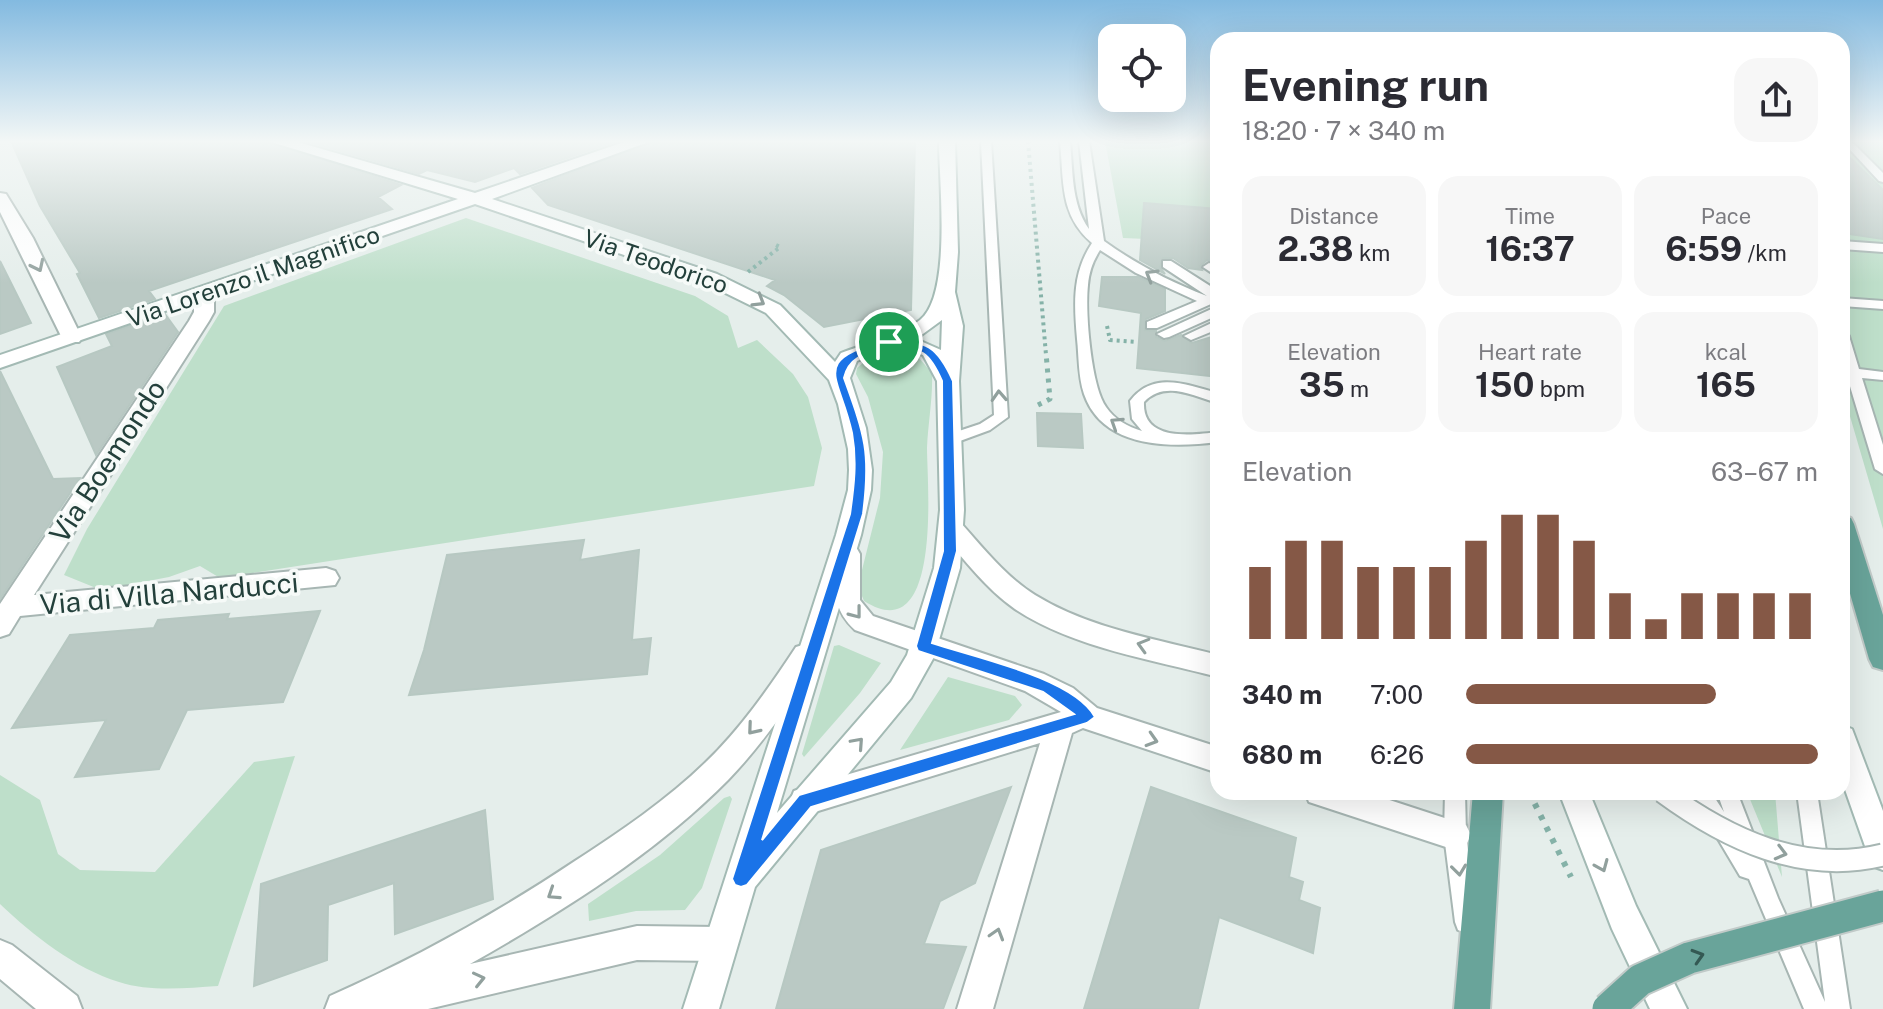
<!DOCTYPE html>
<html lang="en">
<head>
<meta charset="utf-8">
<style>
  body { margin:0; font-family:"Public Sans",sans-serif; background:#f7f7f7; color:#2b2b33; height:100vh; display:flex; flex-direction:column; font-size:30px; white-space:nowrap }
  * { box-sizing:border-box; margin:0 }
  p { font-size:26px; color:#7c7c81 }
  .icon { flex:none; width:44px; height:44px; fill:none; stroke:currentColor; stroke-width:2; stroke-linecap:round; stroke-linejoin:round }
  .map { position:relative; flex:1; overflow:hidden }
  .side { position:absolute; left:1210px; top:32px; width:640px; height:768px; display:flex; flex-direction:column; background:#fff; border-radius:24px; box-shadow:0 8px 32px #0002 }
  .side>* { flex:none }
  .controls { position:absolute; left:1098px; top:24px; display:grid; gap:16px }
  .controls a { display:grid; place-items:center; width:88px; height:88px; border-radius:16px; background:#fff; box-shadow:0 8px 32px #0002; font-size:40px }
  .pin { position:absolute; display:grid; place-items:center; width:68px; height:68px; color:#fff; margin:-34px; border:4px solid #fff; border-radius:50%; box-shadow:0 2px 8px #0007 }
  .round { display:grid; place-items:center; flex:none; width:84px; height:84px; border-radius:24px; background:#f7f7f7 }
  .headline { display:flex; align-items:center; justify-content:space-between; height:136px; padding:0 32px }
  h1 { font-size:44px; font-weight:700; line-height:60px }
  .stats { display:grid; grid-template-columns:repeat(3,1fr); gap:12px; height:136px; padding:8px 32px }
  .stats div { display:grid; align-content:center; border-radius:20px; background:#f7f7f7; text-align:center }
  .stats b { font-size:34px; font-weight:700 }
  .stats small { font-size:22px; font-weight:400 }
  .stats p { font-size:22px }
  .chart { height:224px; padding:16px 32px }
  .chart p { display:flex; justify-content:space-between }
  .chart svg { width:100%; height:144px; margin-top:8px; stroke:#855846; stroke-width:6 }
  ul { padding:0 32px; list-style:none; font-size:26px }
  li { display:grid; grid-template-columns:128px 96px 1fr; align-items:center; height:60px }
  li i { height:20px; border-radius:10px; background:#855846 }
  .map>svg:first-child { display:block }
  .green { fill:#bedfca }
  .building { fill:#bac9c4; stroke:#b7c8c2; stroke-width:2 }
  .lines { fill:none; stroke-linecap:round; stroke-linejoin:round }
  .lane-casing { stroke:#a7b6b3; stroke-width:4 }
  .street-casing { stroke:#a7b6b3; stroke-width:4 }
  .secondary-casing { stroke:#a3bab4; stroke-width:4 }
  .primary-casing { stroke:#c1cac8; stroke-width:4 }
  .path-far2 { stroke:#85b2a8; stroke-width:4; stroke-dasharray:3 4; stroke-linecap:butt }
  .path-far1 { stroke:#85b2a8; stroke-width:5; stroke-dasharray:4 6; stroke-linecap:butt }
  .path { stroke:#85b2a8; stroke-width:6; stroke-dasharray:5 8; stroke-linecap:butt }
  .lane { fill:#fff; fill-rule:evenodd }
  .street { fill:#fff; fill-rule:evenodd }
  .secondary { fill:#fff; fill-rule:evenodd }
  .primary { fill:#69a49a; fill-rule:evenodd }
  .lane-bridge-casing { stroke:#a7b6b3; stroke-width:25; stroke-linecap:butt }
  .primary-bridge-casing { stroke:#c1cac8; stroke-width:35; stroke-linecap:butt }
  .lane-bridge { stroke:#fff; stroke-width:21 }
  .primary-bridge { stroke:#69a49a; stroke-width:31 }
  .oneway { stroke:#91a09d }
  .oneway2 { stroke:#345953 }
  .route { fill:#1a73e8; stroke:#fff; stroke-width:2; fill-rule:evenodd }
  .labels { text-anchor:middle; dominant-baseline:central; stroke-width:7; stroke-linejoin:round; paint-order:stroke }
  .far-street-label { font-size:24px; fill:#23403b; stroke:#f6faf8 }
  .street-label { font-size:28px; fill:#23403b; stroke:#f6faf8 }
</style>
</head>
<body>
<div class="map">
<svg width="1883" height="1009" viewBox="0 0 1883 1009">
  <rect width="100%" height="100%" fill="#e5eeeb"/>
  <path class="green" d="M1105,141h113v101l-95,-4z
    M1842,141h41v388l-41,-140z
    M466,218l229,78 33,20 10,32 19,-8 36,34 15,23 14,51 -8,38 -594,92 -20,-12 -31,11 -68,13 -37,-15 23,-46 137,-223z
    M891,352l28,6 13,15c1,25 -4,50 -5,75 0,34 16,203 -63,153l-6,-15 22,-88 3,-46 -15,-55 -12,-23 1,-6 13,-11z
    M839,645l42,18 -21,30 -56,64 -2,-3 32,-108z
    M948,677l67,19 7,9 -13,15 -109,30z
    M295,756l-77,230c-32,2 -68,6 -99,-4 -45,-14 -85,-46 -119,-78v-129l40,25 18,54 22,16 75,2 99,-110z
    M1747,792h28l7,85z
    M730,796l2,3 -30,89 -17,22 -49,1 -47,10 -1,-17 72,-49 64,-57z"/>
  <path class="building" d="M11,141h254l136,44 -23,12 14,12 -243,82 6,8 -56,19 -22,-44 3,-1 -40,-67z
    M306,141h311l-97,33 -6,-6 -39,14 -48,-12 -8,4z
    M654,141h261l-4,169 -87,17 -40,-32 -17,-9 8,-6 -227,-75 -16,-17z
    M1842,150l41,40v49l-41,-6z
    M1144,203l74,6v55l-11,-4 -7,6 2,4 -14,-2 -15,-10h-10l-3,9 5,7 -25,-14z
    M0,261l31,62 -31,11z
    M1102,277h36l27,12v22l-19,8 -1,11 11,1v6l9,4 16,-6 11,8 26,-8v42l-81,-9 4,-55 -42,-7z
    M165,314l13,18 -82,123 -39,-88 55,-21 -6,-12z
    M0,371l53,108 27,-1 -80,121z
    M1037,413l44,1 2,34 -45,-2z
    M584,540l-4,20 59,-10 -7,90 19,-2 -4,36 -238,21 15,-45 23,-95z
    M320,611l-37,91 -96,8 -28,59 -84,8 31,-57 -94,8 58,-93 84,-7 4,-8 71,-6 -2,5z
    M1011,787l-36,96 -35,18 -16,43 42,3 -23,62h-167l45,-159z
    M1151,787l145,51 -7,39 14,5 -4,18 21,8 -7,45 -94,-36 -21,92h-114z
    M485,810l8,89 -98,35 -1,-51 -66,22 -1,55 -73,26 7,-102z"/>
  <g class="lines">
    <defs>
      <path id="lane" d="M981,141h10l17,276 -18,13 -41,15 -7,-5 2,-4 36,-12 14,-9z
        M1060,141h10c3,30 1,63 19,88l-10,-88h10l15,100c32,23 66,41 103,55l-44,-29v-6h8l47,30v15l-7,-2 -54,24h-10v-6l50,-21 -61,-28 -36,-23c-7,11 -11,22 -12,35 -3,27 3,101 18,122 8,12 22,20 36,24l-10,-12 -2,-18c24,-31 56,-16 88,-8v10c-25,-7 -53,-23 -74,-1 -2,40 48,33 74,30v10c-47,6 -115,7 -134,-48 -6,-18 -5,-37 -7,-55 -3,-35 -5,-66 15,-96 -33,-28 -28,-62 -32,-102z
        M1842,141h9l32,32v9l-4,-1z
        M1842,241l41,3v8l-41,-3z
        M1209,263l9,4v10l-15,-10z
        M1842,298l41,3v8l-41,-3z
        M1218,306v9l-49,22 -5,1 -7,-4z
        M1218,320v9l-27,11 -7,-4z
        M1842,332l7,4 10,33 24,3v8l-21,-2 21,67v29l-8,-5 -29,-96 -4,-15z
        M1445,792h20l1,43 11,87 -3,8 -8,3 -8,-3 -3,-8 -11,-87z
        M1690,792h21l13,20 -7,-20h20l41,106 47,104 -28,-210h20l33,217h-46l-55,-130 -9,-3z"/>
      <path id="street" d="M0,193l6,1 27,44 49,100 -3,4h-14l-3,-4 -62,-126z
        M204,287l10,6v19l-5,9 -175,274 292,-27 9,3 4,7 -4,7 -315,31 -11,18 -9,3v-33l189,-283 5,-9v-19z
        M951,519l9,3c23,26 46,55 75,73 55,34 122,44 183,60v22c-67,-18 -144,-29 -203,-68 -29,-20 -50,-49 -73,-75l-3,-6 3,-6z
        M847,545l9,2 4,7v46l13,16 171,58 29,14 24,20 121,39v26l-135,-45 -11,5 -79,276h-36l83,-266 -235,72 -11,-4 -4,-10 4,-10 11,-4 256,-75 -36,-21 -170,-61c-24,-22 -21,-45 -21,-76l4,-7z
        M806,644l10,3 4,8 -4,8c-26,41 -54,82 -88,117 -73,74 -168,133 -258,184l167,-38 82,1 12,5 5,12 -5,12 -12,5 -82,-1 -209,49h-103l5,-13c86,-38 167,-83 245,-135 46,-30 92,-61 131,-99 35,-34 63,-74 90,-115z
        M1305,792h60l101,33 5,10 -5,10 -11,5 -146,-48z
        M0,940l12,5 65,51 5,13h-46l-36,-30z"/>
      <path id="secondary" d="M268,141h26l181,52 152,-52h24l-159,58 225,75 63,31 55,57 6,-9c26,-10 57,-16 79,-33 32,-25 19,-139 19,-179h16l3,111 -3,40 8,34 -4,55 5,129 -4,58 -26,89 -23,41 -156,189 -36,122h-36l153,-474 12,-45 1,-20 -1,-21 -10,-45 -9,-24 -63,-67 -63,-31 -228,-78 -475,164v-13l458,-156zM942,320l-1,30 -25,-11zM884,350l28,1 11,4 14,26 3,129 -6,58 -27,87 -16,27 -114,131 84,-278 10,-45 1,-20 -6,-42 -16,-50 7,-17z
        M1842,725l10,4 31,82v59l-11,-4 -30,-85z
        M1559,792h30l47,114 51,103h-37l-38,-80z"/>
      <path id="primary" d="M1842,515l9,3 3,6 29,91v55l-10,-3 -4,-8 -27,-93z
        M1473,792h30l-13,217h-36z"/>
    </defs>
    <use href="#lane" class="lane-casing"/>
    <use href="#street" class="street-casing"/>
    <use href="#secondary" class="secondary-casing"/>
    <use href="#primary" class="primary-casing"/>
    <path class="path-far2" d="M1028,141l18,214
      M748,272l32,-25 -6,-3
      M1107,326l3,14 27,2"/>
    <path class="path-far1" d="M1038,405l12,-6 -4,-46"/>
    <path class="path" d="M1529,792l42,85"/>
    <use href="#lane" class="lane"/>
    <use href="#street" class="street"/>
    <use href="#secondary" class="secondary"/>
    <use href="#primary" class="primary"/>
    <defs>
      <path id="lane-bridge" d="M1663,792c64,47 139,83 220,63"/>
      <path id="primary-bridge" d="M1608,1009l32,-29 49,-22 194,-52"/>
    </defs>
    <use href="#lane-bridge" class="lane-bridge-casing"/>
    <use href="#primary-bridge" class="primary-bridge-casing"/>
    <use href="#lane-bridge" class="lane-bridge"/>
    <use href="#primary-bridge" class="primary-bridge"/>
  </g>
  <defs><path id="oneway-chevron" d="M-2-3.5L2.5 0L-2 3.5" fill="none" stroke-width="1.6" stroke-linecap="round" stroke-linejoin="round" transform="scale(2)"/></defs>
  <g class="oneway">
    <use href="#oneway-chevron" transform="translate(38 266) rotate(64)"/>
    <use href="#oneway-chevron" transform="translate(1151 275) rotate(-149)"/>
    <use href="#oneway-chevron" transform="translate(759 301) rotate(31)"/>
    <use href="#oneway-chevron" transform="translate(999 396) rotate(-93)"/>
    <use href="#oneway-chevron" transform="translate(1116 423) rotate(-147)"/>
    <use href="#oneway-chevron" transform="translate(856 613) rotate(52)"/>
    <use href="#oneway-chevron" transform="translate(1143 645) rotate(-164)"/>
    <use href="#oneway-chevron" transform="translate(753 729) rotate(130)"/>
    <use href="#oneway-chevron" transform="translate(1152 740) rotate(17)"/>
    <use href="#oneway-chevron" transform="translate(858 743) rotate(-48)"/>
    <use href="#oneway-chevron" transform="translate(1781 853) rotate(15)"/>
    <use href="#oneway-chevron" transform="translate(1602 866) rotate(67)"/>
    <use href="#oneway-chevron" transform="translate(1459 870) rotate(83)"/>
    <use href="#oneway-chevron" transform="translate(553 894) rotate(147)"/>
    <use href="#oneway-chevron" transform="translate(997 934) rotate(-73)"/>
    <use href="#oneway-chevron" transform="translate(479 979) rotate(-13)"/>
  </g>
  <use class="oneway2" href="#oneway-chevron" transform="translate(1698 956) rotate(-17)"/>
  <linearGradient id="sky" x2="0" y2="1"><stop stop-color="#83bae0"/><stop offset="0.5" stop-color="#f3f7f6"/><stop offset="1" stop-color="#f3f7f6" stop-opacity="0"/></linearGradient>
  <rect width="1883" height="283" fill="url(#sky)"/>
  <path class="route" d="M889,339c38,3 48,6 64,42l4,170 -25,92c42,14 142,35 163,74l-8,6 -276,84 -64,78 -6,2 -6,-2 -3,-6 118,-365c4,-28 7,-53 2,-81 -13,-60 -44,-72 37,-94zM890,346c32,3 39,5 52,35l1,170 -27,95 2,5 125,41 31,22 -275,81 -37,45 101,-326c8,-61 2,-78 -19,-136 5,-23 26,-26 46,-32z"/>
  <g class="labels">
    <g class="far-street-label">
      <text transform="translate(656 261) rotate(19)">Via Teodorico</text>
      <text transform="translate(253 276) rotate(-19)">Via Lorenzo il Magnifico</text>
    </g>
    <g class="street-label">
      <text transform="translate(107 461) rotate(-57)">Via Boemondo</text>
      <text transform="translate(169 593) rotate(-5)">Via di Villa Narducci</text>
    </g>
  </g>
</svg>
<div class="controls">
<a><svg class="icon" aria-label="locate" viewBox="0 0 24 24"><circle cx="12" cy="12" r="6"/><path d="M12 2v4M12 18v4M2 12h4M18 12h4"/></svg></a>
</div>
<div class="pin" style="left:889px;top:342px;background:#1e9e55"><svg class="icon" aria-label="arrive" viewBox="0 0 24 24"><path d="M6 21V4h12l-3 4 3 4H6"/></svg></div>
<section class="side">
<div class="headline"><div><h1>Evening run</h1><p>18:20 · 7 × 340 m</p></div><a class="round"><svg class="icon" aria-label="share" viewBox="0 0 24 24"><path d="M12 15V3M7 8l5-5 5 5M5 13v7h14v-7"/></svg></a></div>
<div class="stats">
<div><p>Distance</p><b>2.38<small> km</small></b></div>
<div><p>Time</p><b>16:37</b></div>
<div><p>Pace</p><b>6:59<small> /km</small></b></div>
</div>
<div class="stats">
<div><p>Elevation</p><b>35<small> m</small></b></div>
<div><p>Heart rate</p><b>150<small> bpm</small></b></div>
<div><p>kcal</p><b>165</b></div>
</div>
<div class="chart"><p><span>Elevation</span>63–67 m</p>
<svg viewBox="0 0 160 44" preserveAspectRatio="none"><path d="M5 44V22M15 44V14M25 44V14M35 44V22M45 44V22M55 44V22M65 44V14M75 44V6M85 44V6M95 44V14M105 44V30M115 44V38M125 44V30M135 44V30M145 44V30M155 44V30"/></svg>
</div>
<ul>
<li><b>340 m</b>7:00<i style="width:71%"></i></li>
<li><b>680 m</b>6:26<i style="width:100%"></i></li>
</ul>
</section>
</div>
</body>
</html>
